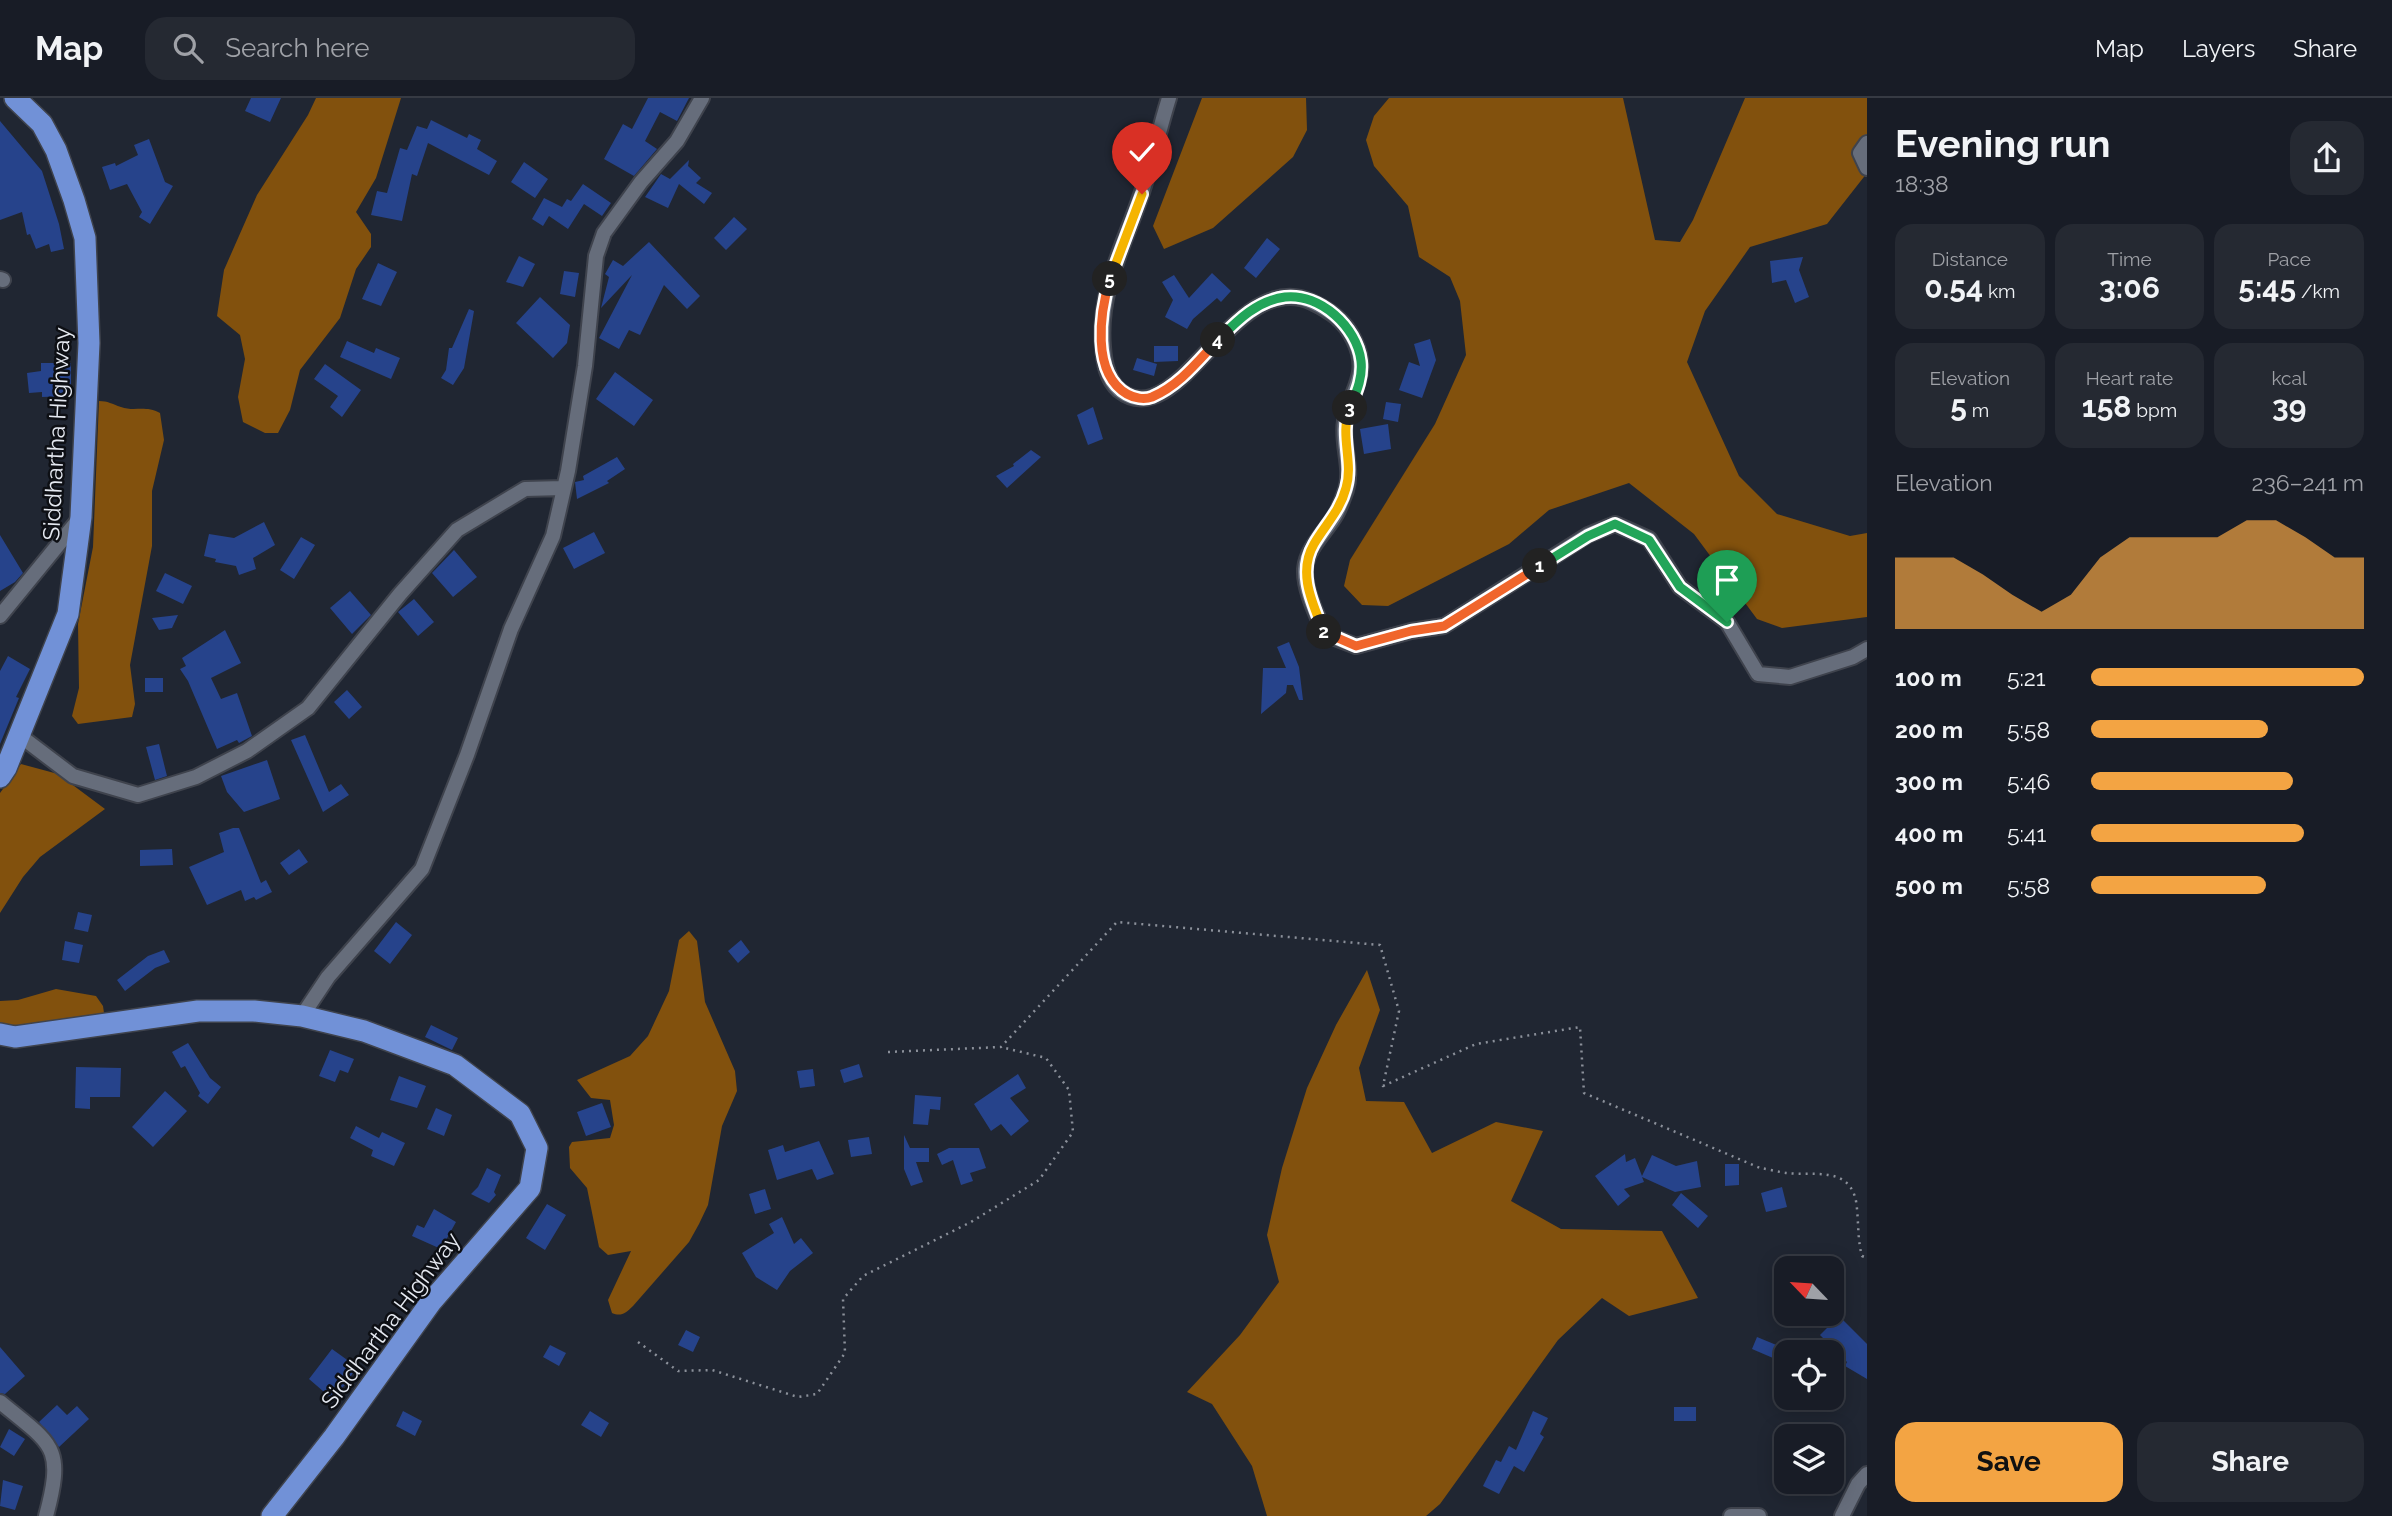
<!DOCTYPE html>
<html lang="en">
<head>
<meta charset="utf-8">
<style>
  body { margin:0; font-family:Raleway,sans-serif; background:#252932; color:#f1f3f6; height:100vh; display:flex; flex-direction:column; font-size:26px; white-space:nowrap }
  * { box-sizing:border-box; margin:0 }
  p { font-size:23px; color:#9fa1a7 }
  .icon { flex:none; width:38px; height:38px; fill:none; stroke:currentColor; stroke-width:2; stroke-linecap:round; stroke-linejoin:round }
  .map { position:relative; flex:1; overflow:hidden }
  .details { display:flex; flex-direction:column; background:#181c26; width:525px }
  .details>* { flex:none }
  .needle { width:46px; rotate:295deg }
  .controls { position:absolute; left:1774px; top:1158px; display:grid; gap:14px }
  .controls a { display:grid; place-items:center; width:70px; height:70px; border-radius:14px; background:#181c26; box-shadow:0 4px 18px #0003,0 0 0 2px #363a43; font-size:35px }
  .pin { position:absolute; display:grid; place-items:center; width:60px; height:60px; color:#fff; margin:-72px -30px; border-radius:50% 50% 50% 0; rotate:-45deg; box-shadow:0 0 7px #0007 }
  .pin .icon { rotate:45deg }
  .km { position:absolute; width:35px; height:35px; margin:-18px; border-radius:50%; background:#222; color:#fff; font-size:19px; line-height:35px; text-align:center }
  .round { display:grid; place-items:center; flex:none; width:74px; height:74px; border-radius:21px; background:#252932 }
  .summary { display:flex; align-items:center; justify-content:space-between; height:119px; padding:0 28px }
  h1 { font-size:38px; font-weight:700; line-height:52px }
  .metrics { display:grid; grid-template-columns:repeat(3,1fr); gap:10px; height:119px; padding:7px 28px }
  .metrics div { display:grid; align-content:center; border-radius:18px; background:#252932; text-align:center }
  .metrics b { font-size:30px; font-weight:700 }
  .metrics small { font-size:19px; font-weight:400 }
  .metrics p { font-size:19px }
  .chart { height:196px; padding:14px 28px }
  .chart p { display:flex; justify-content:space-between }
  .chart svg { width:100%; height:126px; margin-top:7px; fill:#f3a443; opacity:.7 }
  .action { display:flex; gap:14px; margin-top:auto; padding:14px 28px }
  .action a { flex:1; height:80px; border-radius:21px; background:#f3a443; color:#111; font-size:28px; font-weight:700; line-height:80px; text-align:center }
  .action a+a { background:#252932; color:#f1f3f6 }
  ul { padding:0 28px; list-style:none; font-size:23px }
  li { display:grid; grid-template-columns:112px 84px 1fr; align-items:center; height:52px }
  li i { height:18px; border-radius:9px; background:#f3a443 }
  header { display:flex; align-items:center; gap:42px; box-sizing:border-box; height:98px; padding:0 35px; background:#181c26; border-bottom:2px solid #363a43 }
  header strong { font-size:33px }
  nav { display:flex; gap:38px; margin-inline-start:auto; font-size:24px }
  .search { width:490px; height:63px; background:#252932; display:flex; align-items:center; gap:18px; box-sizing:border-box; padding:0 24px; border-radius:21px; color:#9fa1a7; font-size:26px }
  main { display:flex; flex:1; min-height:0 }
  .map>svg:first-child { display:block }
  .forest { fill:#82510d }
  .building { fill:#26438b }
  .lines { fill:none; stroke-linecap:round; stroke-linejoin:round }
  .minor-casing { stroke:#3f434d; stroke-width:18 }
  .trunk-casing { stroke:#3f434d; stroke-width:24 }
  .path { stroke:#8b909a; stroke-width:2.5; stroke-dasharray:2 5; stroke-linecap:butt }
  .minor { stroke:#666d7b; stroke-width:14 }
  .trunk { stroke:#7191d7; stroke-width:21 }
  .split-1-casing { stroke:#fff; stroke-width:14 }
  .split-2-casing { stroke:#fff; stroke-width:14 }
  .split-3-casing { stroke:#fff; stroke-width:14 }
  .split-4-casing { stroke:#fff; stroke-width:14 }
  .split-5-casing { stroke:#fff; stroke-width:14 }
  .split-6-casing { stroke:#fff; stroke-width:14 }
  .split-1 { stroke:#22a559; stroke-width:9 }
  .split-2 { stroke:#f0652b; stroke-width:9 }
  .split-3 { stroke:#f5b400; stroke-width:9 }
  .split-4 { stroke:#22a559; stroke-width:9 }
  .split-5 { stroke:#f0652b; stroke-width:9 }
  .split-6 { stroke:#f5b400; stroke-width:9 }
  .labels { text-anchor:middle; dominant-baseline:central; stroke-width:5; stroke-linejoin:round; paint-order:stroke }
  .street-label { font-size:23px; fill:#e5e9f1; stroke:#0d0f14 }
</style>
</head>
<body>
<header>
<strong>Map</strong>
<div class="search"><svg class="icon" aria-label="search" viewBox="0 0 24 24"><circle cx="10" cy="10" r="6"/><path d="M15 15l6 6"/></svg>Search here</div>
<nav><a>Map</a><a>Layers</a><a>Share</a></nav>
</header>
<main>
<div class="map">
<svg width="1867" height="1418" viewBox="0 0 1867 1418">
  <rect width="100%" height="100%" fill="#202632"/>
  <path class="forest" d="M316,0h85l-25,80 -20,34 15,22v13l-15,22 -16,49 -40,52 -10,40 -12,23h-13l-22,-11 -5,-25 7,-38 -5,-24 -23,-19 7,-46 33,-75 51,-80z
    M1202,0h104l1,32 -14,27 -80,71 -49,21 -11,-23z
    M1389,0h234l32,142 25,2 13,-22 52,-122h122v75l-40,51 -77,23 -45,64 -18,51 52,114 38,38 73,22 17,-3v84l-85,11 -25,-9 -63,-85 -65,-51 -80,27 -40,34 -121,62 -26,-1 -18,-19 6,-26 85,-136 31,-69 -6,-54 -10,-24 -31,-20 -11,-51 -34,-40 -8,-26 8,-24z
    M99,303c9,0 13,3 22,6 13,5 24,-2 39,6l4,27 -12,51v55l-22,119 5,39 -3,13 -54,7 -6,-8 7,-28 -1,-64 15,-77z
    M21,666l37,10 47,35 -65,48 -17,20 -23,36v-120z
    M689,833l8,10 8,61 30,69 2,20 -15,35 -14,79 -9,19 -10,18 -56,64c-7,7 -12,11 -21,7l-4,-13 23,-49 -23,4 -9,-8 -12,-59 -17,-20 -1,-21 3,-5 38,-4 4,-13 -4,-25 -19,-2 -14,-18 53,-24 18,-20 21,-45 10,-51z
    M1367,872l13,40 -21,58 7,33 38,1 28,51 64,-31 47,9 -32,70 50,28 101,2 36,67 -69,18 -27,-18 -44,42 -118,164 -14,12h-159l-15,-50 -40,-62 -25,-12 53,-57 39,-53 -12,-47 15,-67 25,-80 29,-63z
    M56,891l40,7 7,10 2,14 -105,8v-27l18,-1z"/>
  <path class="building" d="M251,0h30l-11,24 -25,-11z
    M648,0h41l-12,23 -17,-9 -15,29 12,8 -23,27 -30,-17 19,-35 9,5z
    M431,22l36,18 2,-4 12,6 -4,9 20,12 -8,14 -61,-32 -11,33 -5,-2 -10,47 -31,-6 6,-24 10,2 13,-45 7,2 10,-24 10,3z
    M0,23l42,50 17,53 5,25 -13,3 -2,-8 -13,5 -6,-15 -3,1 -5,-23 -22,8z
    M149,41l16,43 8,4 -23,38 -11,-7 3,-5 -15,-28 -17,6 -8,-23 13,-4 1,3 22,-11 -4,-10z
    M689,62l-1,6 13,12 -5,5 16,10 -8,11 -25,-20 -11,24 -23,-11 16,-23 9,5z
    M524,64l24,17 -13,19 -24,-16z
    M583,86l28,19 -9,13 -18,-12 -16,25 -19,-13 -6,10 -11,-7 12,-21 18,9 5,-8 4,2z
    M734,119l13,12 -21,21 -12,-12z
    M1267,140l13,11 -24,29 -12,-10z
    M649,144l51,54 -13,13 -23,-24 -24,50 -11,-5 -10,19 -20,-11 33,-63 -31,33 8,-31 -4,-3 8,-14 10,6z
    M519,158l16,8 -12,23 -17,-5z
    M1803,159l-4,13 10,27 -14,6 -9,-23 -14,3 -2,-22z
    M378,165l19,9 -16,34 -19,-7z
    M564,173l15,2 -4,24 -15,-3z
    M1212,175l19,18 -10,11 -4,-4 -24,21 -6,10 -22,-12 8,-17 -11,-18 12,-7 15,23z
    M540,199l30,28 -3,18 -14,15 -37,-35z
    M469,211l5,2 -10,57 -11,17 -12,-7 5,-8 3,-22h3z
    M1430,241l6,21 -14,38 -23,-8 10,-28 11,4 -6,-22z
    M347,243l27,12 2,-5 24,10 -9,21 -51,-22z
    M1154,248h24v15l-24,1z
    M1137,260l20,6 -3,12 -21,-6z
    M41,265h30v33l-29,1v-5l-13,1 -2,-20 14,-2z
    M325,266l36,26 -19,27 -12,-10 8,-11 -24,-17z
    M615,274l38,28 -19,26 -38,-27z
    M1386,304l15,2 -3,18 -15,-3z
    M1093,309l10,32 -15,6 -11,-30z
    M1388,326l3,25 -27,5 -4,-25z
    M1031,352l10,7 -34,31 -11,-12 18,-10 -1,-2z
    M617,359l8,12 -18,12 2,2 -32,16 -2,-17 9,-2 -1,-4z
    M264,424l11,23 -22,13 3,11 -17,6 -3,-9 -21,-4 1,-3 -12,-3 5,-22 25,4z
    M594,434l11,21 -31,16 -11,-21z
    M0,437l23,38 -8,9 -15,9z
    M301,439l14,8 -21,34 -14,-9z
    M454,452l23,27 -24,20 -21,-24z
    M165,475l27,13 -9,18 -27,-13z
    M350,493l21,24 -19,19 -22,-26z
    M414,501l20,23 -16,14 -20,-24z
    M178,517l-6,13 -13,2 -7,-12z
    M225,532l16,33 -30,15 10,21 16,-6 15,43 -13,7 -2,-3 -20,9 -29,-68 -8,-12 6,-3 -4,-8z
    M1289,544l10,25 4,33h-4l-6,-15h-6l-1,8 -25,21 2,-46h23l-9,-21z
    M8,558l22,13 -14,28 3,1 -19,46v-73z
    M145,580h18v14h-18z
    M347,592l15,17 -13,12 -15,-17z
    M305,637l24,57 12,-8 8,11 -26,17 -32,-72z
    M159,646l8,32 -12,4 -9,-33z
    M267,662l13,39 -36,13 -17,-20 -6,-16z
    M233,730h6l22,55 5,-3 6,12 -16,8 -2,-3 -9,4 -4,-11 -34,15 -18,-38 35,-15 -5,-19z
    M172,751l1,16 -33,1v-16z
    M299,751l9,13 -19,13 -9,-12z
    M78,814l14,3 -4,17 -14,-3z
    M396,824l16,13 -22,29 -16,-13z
    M741,842l9,12 -12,11 -10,-12z
    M65,843l18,4 -4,18 -17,-3z
    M164,852l6,12 -15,6 -30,23 -8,-11 31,-24z
    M431,927l27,13 -6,12 -27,-13z
    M188,945l22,35 11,9 -13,17 -10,-8 2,-3 -15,-27 -4,2 -9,-16z
    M330,952l24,9 -6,14 -8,-3 -5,12 -16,-6z
    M859,966l4,13 -19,6 -4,-13z
    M76,969l45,1 -1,29h-30v12l-15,-1z
    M813,971l2,17 -15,2 -3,-17z
    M1018,976l8,14 -16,10 19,23 -18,15 -10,-12 -10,7 -17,-27z
    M399,978l27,10 -9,22 -27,-8z
    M165,993l22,20 -34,36 -21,-20z
    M915,997l26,2 -1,13 -10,-1 -2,16 -15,-1z
    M602,1005l9,24 -25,9 -9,-24z
    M436,1010l16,7 -8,21 -17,-7z
    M356,1028l23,12 3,-6 23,11 -11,23 -23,-10 2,-6 -23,-12z
    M904,1037l6,13h19v14h-13l7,20 -12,4 -7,-17z
    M869,1039l3,17 -21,3 -3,-17z
    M819,1043l15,33 -17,6 -5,-11 -35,11 -9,-30 15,-5 2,7z
    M949,1050h30l7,20 -16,5 3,8 -12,4 -8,-25 -11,5 -5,-11z
    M1625,1056l1,8 9,-4 7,18 10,-21 24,11 21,-5 4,26 -26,5 -33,-15 2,5 -20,7 6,7 -12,10 -23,-30z
    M1725,1066h14v21l-14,1z
    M487,1070l14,7 -7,17 2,3 -7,8 -18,-9 7,-7z
    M1782,1089l5,20 -21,5 -5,-19z
    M765,1091l6,20 -16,5 -6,-20z
    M1681,1095l27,23 -10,12 -26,-23z
    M547,1106l19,11 -21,35 -19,-12z
    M434,1111l22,13 -15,27 -29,-13 5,-11 7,3z
    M782,1119l12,27 7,-6 12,15 -23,18 -13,19 -21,-13 -14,-24 32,-20 -5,-9z
    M1839,1218l28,28v35l-22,-13 2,-4 -27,-27z
    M686,1232l14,7 -7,15 -15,-7z
    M1757,1239l24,10h6v50l-13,-21 -1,-18 -21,-9z
    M550,1247l16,8 -7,13 -16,-9z
    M0,1249l25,29 -20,18 -5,-1z
    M332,1251l25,18 -12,18 -14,13 -22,-19z
    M57,1307l10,10 10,-9 12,13 -30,28 -20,-25z
    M1674,1309h22v14h-22z
    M403,1313l19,10 -7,15 -19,-10z
    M590,1313l19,12 -8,14 -20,-12z
    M1533,1313l15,7 -8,16 4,3 -20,35 -10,-6 -15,28 -16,-8 13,-26 5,2 8,-16 7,4z
    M9,1331l16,10 -11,17 -14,-9z
    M3,1382l20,6 -8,24 -15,-4z"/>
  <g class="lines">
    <defs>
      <path id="minor" d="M1169,0c-10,32 -17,65 -28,97 -17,51 -43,96 -38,152 1,16 4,32 16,43 60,48 115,-125 193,-88 19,9 33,19 42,38 17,35 -4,50 -9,81 -4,23 8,47 1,69 -3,8 -6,17 -10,24 -10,18 -29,33 -31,55 -1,21 12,46 20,65l31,12 55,-15 33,-5 144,-91 27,-11 34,15 31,48 47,35 31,52 32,3 63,-20 14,-8
        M1867,45l-7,10 7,15
        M0,181l3,1
        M0,518l80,-98
        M19,637l54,41 65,19 58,-18 51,-26 61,-43 92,-114 57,-64 68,-41 38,-1
        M302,918l26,-39 94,-108 45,-114 44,-126 42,-93 15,-65 17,-105 11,-110 8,-23 37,-51 36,-41 25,-43
        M0,1304c52,43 65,43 46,114
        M1731,1418h28
        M1842,1418l16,-32 9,-10"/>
      <path id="trunk" d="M0,679l6,-9 62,-154 13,-97 8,-174 -4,-105 -11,-38 -18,-50 -14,-26 -27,-26
        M0,936l15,3 183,-26h56l48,5 62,15 91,34 65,49 17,34 -7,40 -99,114 -97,135 -62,79"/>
    </defs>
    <use href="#minor" class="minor-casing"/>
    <use href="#trunk" class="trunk-casing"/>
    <path class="path" d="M888,954l113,-5 116,-125 263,23 19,66 -16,75 93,-42 104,-17 4,66 176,75c8,1 18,4 27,5 26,3 62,-7 69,28 3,19 1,37 6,55l5,2
      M638,1244l40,29 34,-1 86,27 19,-3 28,-41 -2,-54 20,-23 108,-54 68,-42 34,-48 -4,-42 -23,-32 -45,-11"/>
    <use href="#minor" class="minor"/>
    <use href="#trunk" class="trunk"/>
  </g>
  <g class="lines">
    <defs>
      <path id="split-1" d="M1540,468l48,-30 27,-12 34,16 31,47 47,35"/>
      <path id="split-2" d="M1324,534l32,14 55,-15 33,-5 96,-60"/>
      <path id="split-3" d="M1324,534c-11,-28 -27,-59 -10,-88 11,-19 26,-33 32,-56 8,-26 -7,-53 4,-80"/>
      <path id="split-4" d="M1218,242c19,-19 38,-39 67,-43 35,-4 72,30 76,64 2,17 -5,32 -11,47"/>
      <path id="split-5" d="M1110,181c-10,33 -19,94 17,115 7,4 17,6 25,3 28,-12 46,-36 66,-57"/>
      <path id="split-6" d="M1110,181l32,-85"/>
    </defs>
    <use href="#split-1" class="split-1-casing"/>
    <use href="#split-2" class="split-2-casing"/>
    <use href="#split-3" class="split-3-casing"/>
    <use href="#split-4" class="split-4-casing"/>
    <use href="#split-5" class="split-5-casing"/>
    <use href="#split-6" class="split-6-casing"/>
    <use href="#split-1" class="split-1"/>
    <use href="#split-2" class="split-2"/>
    <use href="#split-3" class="split-3"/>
    <use href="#split-4" class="split-4"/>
    <use href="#split-5" class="split-5"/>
    <use href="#split-6" class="split-6"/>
  </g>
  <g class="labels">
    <g class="street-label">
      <text transform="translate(56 336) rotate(-87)">Siddhartha Highway</text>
      <text transform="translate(390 1222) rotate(-53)">Siddhartha Highway</text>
    </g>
  </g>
</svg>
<div class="controls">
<a><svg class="needle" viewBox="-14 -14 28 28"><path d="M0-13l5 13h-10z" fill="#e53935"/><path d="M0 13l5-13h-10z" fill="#9fa1a7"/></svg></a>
<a><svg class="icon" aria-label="locate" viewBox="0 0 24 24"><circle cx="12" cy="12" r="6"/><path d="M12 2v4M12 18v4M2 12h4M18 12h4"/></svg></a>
<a><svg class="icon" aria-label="layers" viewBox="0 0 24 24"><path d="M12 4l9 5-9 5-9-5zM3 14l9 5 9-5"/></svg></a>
</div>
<div class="pin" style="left:1727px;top:524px;background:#1e9e55"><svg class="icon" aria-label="arrive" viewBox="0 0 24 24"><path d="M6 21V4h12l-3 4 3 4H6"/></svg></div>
<div class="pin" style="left:1142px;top:96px;background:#d93025"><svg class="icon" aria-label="check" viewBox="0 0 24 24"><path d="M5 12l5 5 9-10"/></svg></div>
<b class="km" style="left:1540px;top:468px">1</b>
<b class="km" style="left:1324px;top:534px">2</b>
<b class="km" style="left:1350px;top:310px">3</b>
<b class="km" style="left:1218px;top:242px">4</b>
<b class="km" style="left:1110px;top:181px">5</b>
</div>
<section class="details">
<div class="summary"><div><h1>Evening run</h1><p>18:38</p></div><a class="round"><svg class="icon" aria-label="share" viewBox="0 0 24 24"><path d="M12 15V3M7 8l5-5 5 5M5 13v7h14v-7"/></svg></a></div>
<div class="metrics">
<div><p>Distance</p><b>0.54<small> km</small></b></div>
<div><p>Time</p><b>3:06</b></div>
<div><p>Pace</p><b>5:45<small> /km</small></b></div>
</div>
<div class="metrics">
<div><p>Elevation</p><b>5<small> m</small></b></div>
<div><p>Heart rate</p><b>158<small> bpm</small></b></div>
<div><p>kcal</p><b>39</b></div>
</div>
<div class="chart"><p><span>Elevation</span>236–241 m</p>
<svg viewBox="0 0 160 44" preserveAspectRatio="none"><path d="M0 44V19L10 19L20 19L30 25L40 32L50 38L60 32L70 19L80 12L90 12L100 12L110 12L120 6L130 6L140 12L150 19L160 19V44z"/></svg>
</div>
<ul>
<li><b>100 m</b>5:21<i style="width:100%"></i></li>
<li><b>200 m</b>5:58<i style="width:65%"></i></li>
<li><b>300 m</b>5:46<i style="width:74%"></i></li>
<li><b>400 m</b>5:41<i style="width:78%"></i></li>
<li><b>500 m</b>5:58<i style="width:64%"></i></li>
</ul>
<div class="action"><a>Save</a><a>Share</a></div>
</section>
</main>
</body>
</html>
